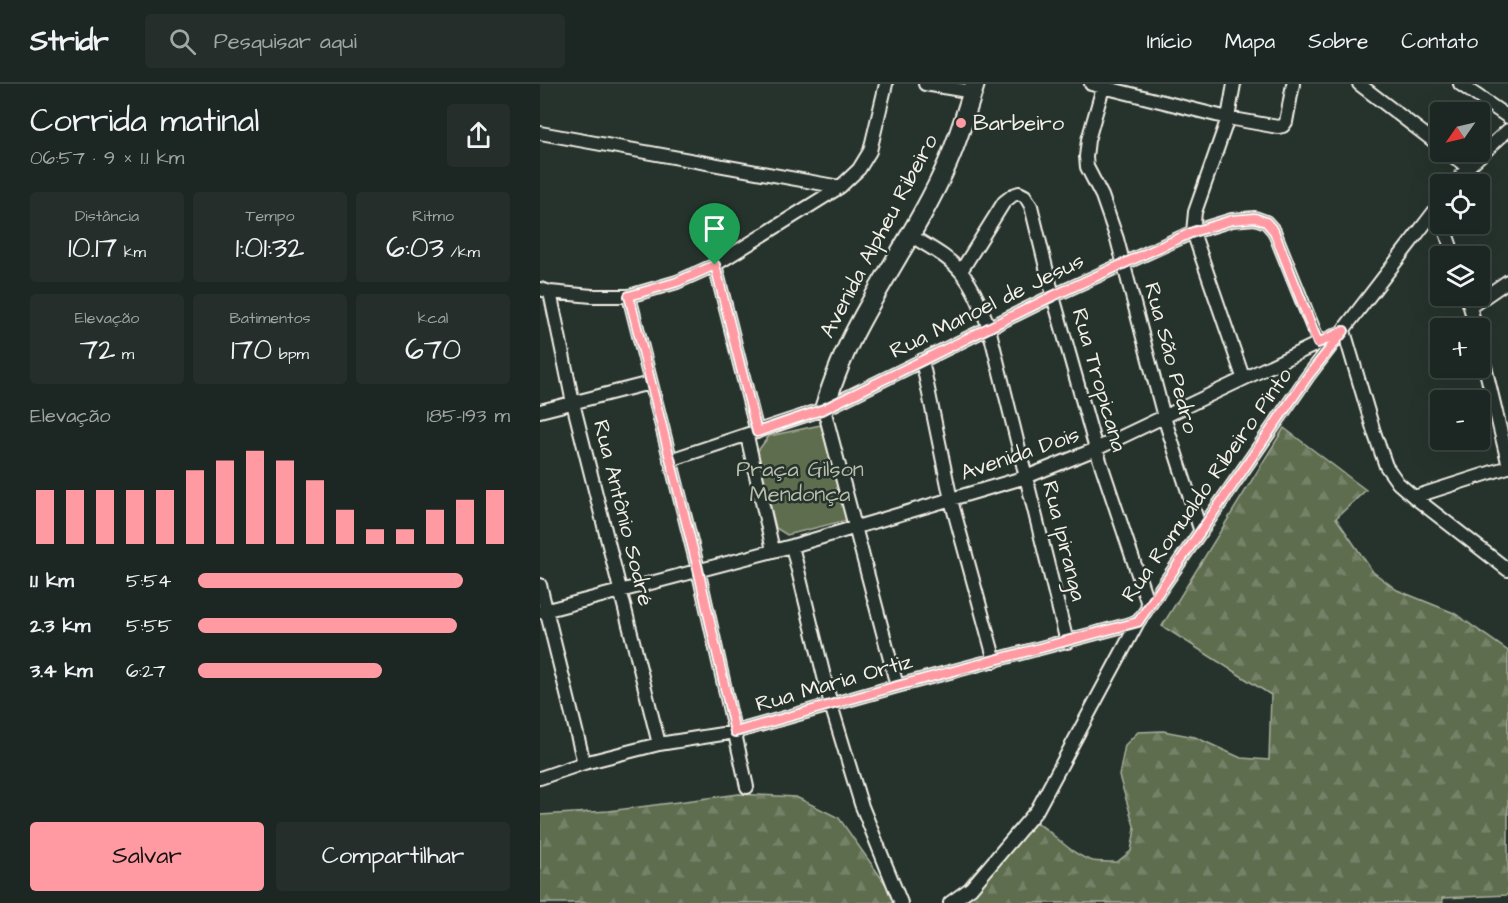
<!DOCTYPE html>
<html lang="pt">
<head>
<meta charset="utf-8">
<style>
  body { margin:0; font-family:"Architects Daughter",sans-serif; background:#252e2a; color:#f1f3f6; height:100vh; display:flex; flex-direction:column; font-size:22px; white-space:nowrap }
  * { box-sizing:border-box; margin:0 }
  p { font-size:20px; color:#a0a5a5 }
  .icon { flex:none; width:33px; height:33px; fill:none; stroke:currentColor; stroke-width:2; stroke-linecap:round; stroke-linejoin:round }
  .map { position:relative; flex:1; overflow:hidden }
  .side { display:flex; flex-direction:column; background:#1c2622; width:540px }
  .side>* { flex:none }
  .needle { width:39px; rotate:236deg }
  .buttons { position:absolute; left:890px; top:18px; display:grid; gap:12px }
  .buttons a { display:grid; place-items:center; width:60px; height:60px; border-radius:6px; background:#1c2622; box-shadow:0 6px 24px #0002,0 0 0 2px #3a4340; font-size:30px }
  .pin { position:absolute; display:grid; place-items:center; width:51px; height:51px; color:#fff; margin:-62px -26px; border-radius:50% 50% 50% 0; rotate:-45deg; box-shadow:0 0 6px #0007 }
  .pin .icon { rotate:45deg }
  .round { display:grid; place-items:center; flex:none; width:63px; height:63px; border-radius:6px; background:#252e2a }
  .head { display:flex; align-items:center; justify-content:space-between; height:102px; padding:0 30px }
  h1 { font-size:33px; font-weight:600; line-height:45px }
  .metrics { display:grid; grid-template-columns:repeat(3,1fr); gap:9px; height:102px; padding:6px 30px }
  .metrics div { display:grid; align-content:center; border-radius:6px; background:#252e2a; text-align:center }
  .metrics b { font-size:30px; font-weight:600 }
  .metrics small { font-size:16px; font-weight:400 }
  .metrics p { font-size:16px }
  .chart { height:168px; padding:12px 30px }
  .chart p { display:flex; justify-content:space-between }
  .chart svg { width:100%; height:108px; margin-top:6px; stroke:#ff9aa2; stroke-width:6 }
  .action { display:flex; gap:12px; margin-top:auto; padding:12px 30px }
  .action a { flex:1; height:69px; border-radius:6px; background:#ff9aa2; color:#111; font-size:24px; font-weight:600; line-height:69px; text-align:center }
  .action a+a { background:#252e2a; color:#f1f3f6 }
  ul { padding:0 30px; list-style:none; font-size:20px }
  li { display:grid; grid-template-columns:96px 72px 1fr; align-items:center; height:45px }
  li i { height:15px; border-radius:8px; background:#ff9aa2 }
  header { display:flex; align-items:center; gap:36px; box-sizing:border-box; height:84px; padding:0 30px; background:#1c2622; border-bottom:2px solid #3a4340 }
  header strong { font-size:28px }
  nav { display:flex; gap:33px; margin-inline-start:auto; font-size:21px }
  .search { width:420px; height:54px; background:#252e2a; display:flex; align-items:center; gap:15px; box-sizing:border-box; padding:0 21px; border-radius:6px; color:#a0a5a5; font-size:22px }
  main { display:flex; flex:1; min-height:0 }
  .map>svg:first-child { display:block }
  .forest { fill:url(#forest-firs); stroke:#a9af9c; stroke-width:1.5 }
  .green { fill:#5e6d4f; stroke:#a9af9c; stroke-width:1.5 }
  .lines { fill:none; stroke-linecap:round; stroke-linejoin:round }
  .street-casing { stroke:#f4f1e8; stroke-width:16 }
  .secondary-casing { stroke:#f4f1e8; stroke-width:22 }
  .street { stroke:#26332d; stroke-width:12 }
  .secondary { stroke:#26332d; stroke-width:18 }
  .route-casing { stroke:#fff; stroke-width:12 }
  .route { stroke:#ff9aa2; stroke-width:8 }
  .poi-dot { fill:#ff9aa2; stroke:#26332d; stroke-width:2 }
  .labels { text-anchor:middle; dominant-baseline:central; stroke-width:5; stroke-linejoin:round; paint-order:stroke }
  .poi-label { font-size:22px; fill:#f4f1e8; stroke:#26332d; text-anchor:start }
  .street-label { font-size:22px; fill:#f4f1e8; stroke:#26332d }
  .park-label { font-size:22px; fill:#b8bcab; stroke:#26332d }
</style>
</head>
<body>
<header>
<strong>Stridr</strong>
<div class="search"><svg class="icon" aria-label="search" viewBox="0 0 24 24"><circle cx="10" cy="10" r="6"/><path d="M15 15l6 6"/></svg>Pesquisar aqui</div>
<nav><a>Início</a><a>Mapa</a><a>Sobre</a><a>Contato</a></nav>
</header>
<main>
<section class="side">
<div class="head"><div><h1>Corrida matinal</h1><p>06:57 · 9 × 1.1 km</p></div><a class="round"><svg class="icon" aria-label="share" viewBox="0 0 24 24"><path d="M12 15V3M7 8l5-5 5 5M5 13v7h14v-7"/></svg></a></div>
<div class="metrics">
<div><p>Distância</p><b>10.17<small> km</small></b></div>
<div><p>Tempo</p><b>1:01:32</b></div>
<div><p>Ritmo</p><b>6:03<small> /km</small></b></div>
</div>
<div class="metrics">
<div><p>Elevação</p><b>72<small> m</small></b></div>
<div><p>Batimentos</p><b>170<small> bpm</small></b></div>
<div><p>kcal</p><b>670</b></div>
</div>
<div class="chart"><p><span>Elevação</span>185–193 m</p>
<svg viewBox="0 0 160 44" preserveAspectRatio="none"><path d="M5 44V22M15 44V22M25 44V22M35 44V22M45 44V22M55 44V14M65 44V10M75 44V6M85 44V10M95 44V18M105 44V30M115 44V38M125 44V38M135 44V30M145 44V26M155 44V22"/></svg>
</div>
<ul>
<li><b>1.1 km</b>5:54<i style="width:85%"></i></li>
<li><b>2.3 km</b>5:55<i style="width:83%"></i></li>
<li><b>3.4 km</b>6:27<i style="width:59%"></i></li>
</ul>
<div class="action"><a>Salvar</a><a>Compartilhar</a></div>
</section>
<div class="map">
<svg width="968" height="819" viewBox="0 0 968 819">
  <defs>
    <pattern id="forest-firs" width="22" height="20" patternUnits="userSpaceOnUse" patternTransform="scale(1.5)"><rect width="22" height="20" fill="#5e6d4f"/><path d="M5 1l3.5 6h-7zM16 11l3.5 6h-7z" fill="#768268"/></pattern>
  </defs>
  <rect width="100%" height="100%" fill="#26332d"/>
  <filter id="ink" filterUnits="userSpaceOnUse"><feTurbulence type="fractalNoise" baseFrequency=".0167" numOctaves="2"/><feDisplacementMap in="SourceGraphic" scale="12" xChannelSelector="R" yChannelSelector="G"/><feConvolveMatrix kernelMatrix="1 2 1 2 8 2 1 2 1" color-interpolation-filters="sRGB"/></filter>
  <g filter="url(#ink)">
    <path class="forest" d="M744,344l82,62 -30,28 37,54 24,18 57,23 54,38v244l-66,3 1,5h-496c12,-10 18,-22 29,-33 17,-18 40,-33 61,-47 18,11 34,32 56,38 7,1 16,1 24,1l14,-11 4,-22 -16,-53 6,-31 13,-13 25,-1 32,6 46,21 28,2 2,-65 -109,-69z
      M199,710l57,3 43,21 60,85h-359v-88l69,-4z"/>
    <path class="green" d="M281,341l26,95 -60,15 -11,-7 -19,-76 12,-16z"/>
    <g class="lines">
      <defs>
        <path id="street" d="M385,0l48,8
          M551,0l137,34 50,9 5,-1 3,-4 7,-38
          M564,0l-16,56 -2,17 1,10 15,29 15,43 47,178 37,115
          M694,0l-6,34 -33,94 -2,20 50,145
          M819,0l81,62
          M920,0l48,33
          M0,49l300,54
          M907,68l21,15
          M915,100l13,-17 40,-37
          M903,140l11,32
          M370,151c17,11 38,21 51,37 13,15 21,37 28,56l78,314
          M175,181l42,167
          M421,187l43,-69 9,-7 6,-2 6,3 6,10 22,90 43,153 53,158
          M0,205l10,3 42,4h37l48,-14 38,-17 125,-78 19,-18 11,-18 16,-67
          M10,208l23,111 86,341
          M89,212l69,273 49,218
          M927,212l9,32
          M930,223l38,-26
          M804,247l30,101 12,34 12,17 16,14 94,73
          M939,258l29,120
          M382,276l29,140 44,161
          M284,325l73,277
          M0,327l110,-28
          M207,352l26,114
          M130,376l154,-51 229,-113 140,-64 39,-12 23,-2 11,4 8,9 45,112
          M874,413l94,-30
          M252,462l39,159 30,99 40,99
          M0,501l44,178
          M0,528l252,-66 234,-69 70,-28 244,-116
          M0,694l44,-15 75,-19 76,-12 162,-46 241,-64
          M410,819l21,-15 66,-78 101,-188 170,-246 132,-172"/>
        <path id="secondary" d="M284,325c9,-28 19,-55 33,-81 29,-56 66,-108 91,-166 11,-25 19,-52 27,-78"/>
      </defs>
      <use href="#street" class="street-casing"/>
      <use href="#secondary" class="secondary-casing"/>
      <use href="#street" class="street"/>
      <use href="#secondary" class="secondary"/>
    </g>
  </g>
  <g class="lines" filter="url(#ink)">
    <defs>
      <path id="route" d="M715,134l11,4 8,9 44,112 26,-12 -36,45 -170,246 -241,64 -162,46 -37,-163 -69,-273 48,-14 38,-17 42,167 67,-23 229,-113 140,-64 39,-12z"/>
    </defs>
    <use href="#route" class="route-casing"/>
    <use href="#route" class="route"/>
  </g>
  <circle class="poi-dot" cx="421" cy="39" r="6"/>
  <g class="labels">
    <g class="poi-label">
      <text x="433" y="39">Barbeiro</text>
    </g>
    <g class="street-label">
      <text transform="translate(339 152) rotate(-62)">Avenida Alpheu Ribeiro</text>
      <text transform="translate(447 222) rotate(-26)">Rua Manoel de Jesus</text>
      <text transform="translate(631 274) rotate(75)">Rua São Pedro</text>
      <text transform="translate(559 296) rotate(74)">Rua Tropicana</text>
      <text transform="translate(480 370) rotate(-19)">Avenida Dois</text>
      <text transform="translate(667 401) rotate(-55)">Rua Romualdo Ribeiro Pinto</text>
      <text transform="translate(83 429) rotate(76)">Rua Antônio Sodré</text>
      <text transform="translate(524 457) rotate(76)">Rua Ipiranga</text>
      <text transform="translate(294 599) rotate(-16)">Rua Maria Ortiz</text>
    </g>
    <g class="park-label">
      <text x="260" y="385">Praça Gilson<tspan x="260" dy="25">Mendonça</tspan></text>
    </g>
  </g>
</svg>
<div class="buttons">
<a><svg class="needle" viewBox="-14 -14 28 28"><path d="M0-13l5 13h-10z" fill="#e53935"/><path d="M0 13l5-13h-10z" fill="#a0a5a5"/></svg></a>
<a><svg class="icon" aria-label="locate" viewBox="0 0 24 24"><circle cx="12" cy="12" r="6"/><path d="M12 2v4M12 18v4M2 12h4M18 12h4"/></svg></a>
<a><svg class="icon" aria-label="layers" viewBox="0 0 24 24"><path d="M12 4l9 5-9 5-9-5zM3 14l9 5 9-5"/></svg></a>
<a>+</a>
<a>−</a>
</div>
<div class="pin" style="left:175px;top:181px;background:#1e9e55"><svg class="icon" aria-label="arrive" viewBox="0 0 24 24"><path d="M6 21V4h12l-3 4 3 4H6"/></svg></div>
</div>
</main>
</body>
</html>
